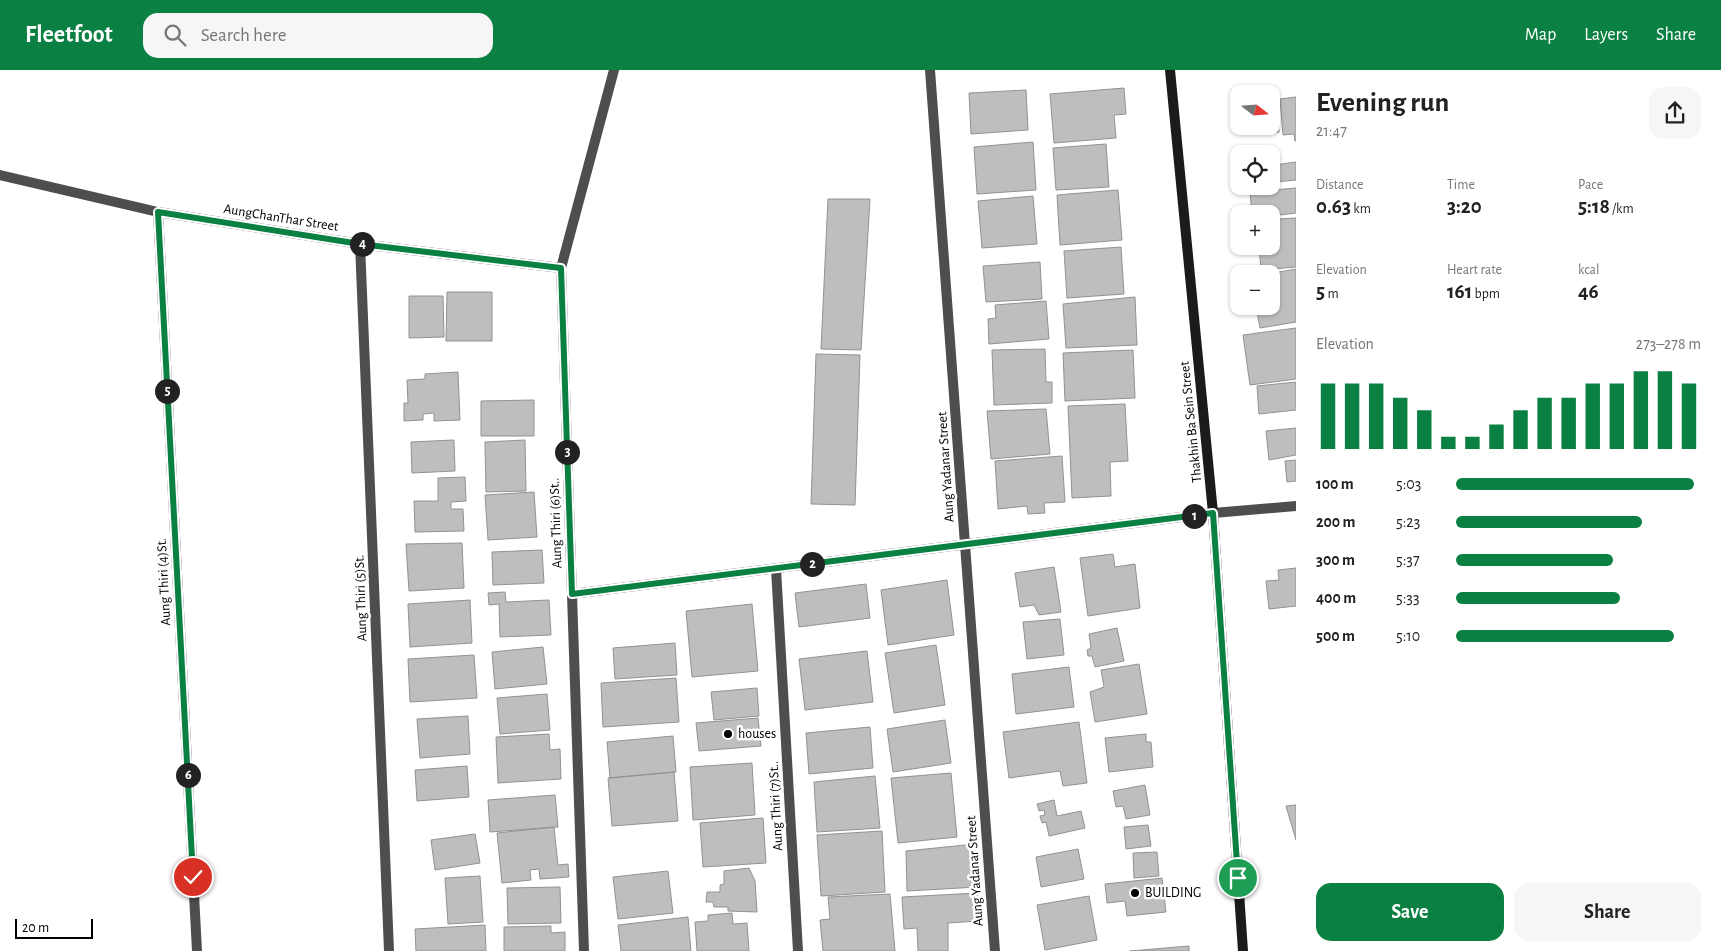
<!DOCTYPE html>
<html lang="en">
<head>
<meta charset="utf-8">
<style>
  body { margin:0; font-family:"Alegreya Sans",sans-serif; background:#f6f6f6; color:#222; height:100vh; display:flex; flex-direction:column; font-size:19px; white-space:nowrap }
  * { box-sizing:border-box; margin:0 }
  p { font-size:16px; color:#767676 }
  .icon { flex:none; width:28px; height:28px; fill:none; stroke:currentColor; stroke-width:2; stroke-linecap:round; stroke-linejoin:round }
  .map { position:relative; flex:1; overflow:hidden }
  .sheet { display:flex; flex-direction:column; background:#fff; width:425px }
  .sheet>* { flex:none }
  .needle { width:32px; rotate:107deg }
  .fabs { position:absolute; left:1230px; top:15px; display:grid; gap:10px }
  .fabs a { display:grid; place-items:center; width:50px; height:50px; border-radius:10px; background:#fff; box-shadow:0 1px 4px #0004; font-size:25px }
  .scale { position:absolute; left:15px; bottom:12px; width:78px; box-sizing:border-box; padding-left:5px; border:2px solid #000; border-top:0; font-size:14px; line-height:18px; white-space:nowrap; color:#000; -webkit-text-stroke:4px #fff; paint-order:stroke }
  .pin { position:absolute; display:grid; place-items:center; width:42px; height:42px; color:#fff; margin:-21px; border:2px solid #fff; border-radius:50%; box-shadow:0 1px 5px #0007 }
  .km { position:absolute; width:25px; height:25px; margin:-12px; border-radius:50%; background:#222; color:#fff; font-size:14px; line-height:25px; text-align:center }
  .round { display:grid; place-items:center; flex:none; width:52px; height:52px; border-radius:15px; background:#f6f6f6 }
  .overview { display:flex; align-items:center; justify-content:space-between; height:85px; padding:0 20px }
  h1 { font-size:28px; font-weight:700; line-height:38px }
  .stats { display:grid; grid-template-columns:repeat(3,1fr); gap:8px; height:85px; padding:5px 20px }
  .stats div { display:grid; align-content:center }
  .stats b { font-size:21px; font-weight:700 }
  .stats small { font-size:14px; font-weight:400 }
  .stats p { font-size:14px }
  .chart { height:140px; padding:10px 20px }
  .chart p { display:flex; justify-content:space-between }
  .chart svg { width:100%; height:90px; margin-top:5px; stroke:#0b8043; stroke-width:6 }
  .cta { display:flex; gap:10px; margin-top:auto; padding:10px 20px }
  .cta a { flex:1; height:58px; border-radius:15px; background:#0b8043; color:#fff; font-size:20px; font-weight:700; line-height:58px; text-align:center }
  .cta a+a { background:#f6f6f6; color:#222 }
  ul { padding:0 20px; list-style:none; font-size:16px }
  li { display:grid; grid-template-columns:80px 60px 1fr; align-items:center; height:38px }
  li i { height:12px; border-radius:6px; background:#0b8043 }
  header { display:flex; align-items:center; gap:30px; box-sizing:border-box; height:70px; padding:0 25px; background:#0b8043; color:#fff }
  header strong { font-size:24px }
  nav { display:flex; gap:28px; margin-inline-start:auto; font-size:18px }
  .search { width:350px; height:45px; background:#f6f6f6; display:flex; align-items:center; gap:12px; box-sizing:border-box; padding:0 18px; border-radius:15px; color:#767676; font-size:19px }
  main { display:flex; flex:1; min-height:0 }
  .map>svg:first-child { display:block }
  .building { fill:#bebebe; stroke:#929292 }
  .lines { fill:none; stroke-linecap:round; stroke-linejoin:round }
  .street { stroke:#4e4e4e; stroke-width:10 }
  .secondary { stroke:#1b1b1b; stroke-width:10 }
  .route-casing { stroke:#fff; stroke-width:10 }
  .route { stroke:#0b8043; stroke-width:6 }
  .poi-dot { fill:#000; stroke:#fff; stroke-width:2 }
  .labels { text-anchor:middle; dominant-baseline:central; stroke-width:5; stroke-linejoin:round; paint-order:stroke }
  .street-label { font-size:14px; fill:#000; stroke:#fff }
  .poi-label { font-size:14px; fill:#000; stroke:#fff; text-anchor:start }
</style>
</head>
<body>
<header>
<strong>Fleetfoot</strong>
<div class="search"><svg class="icon" aria-label="search" viewBox="0 0 24 24"><circle cx="10" cy="10" r="6"/><path d="M15 15l6 6"/></svg>Search here</div>
<nav><a>Map</a><a>Layers</a><a>Share</a></nav>
</header>
<main>
<div class="map">
<svg width="1296" height="881" viewBox="0 0 1296 881">
  <rect width="100%" height="100%" fill="#fff"/>
  <path class="building" d="M1124,18l2,26 -12,1 2,23 -62,5 -4,-49z
    M1026,20l2,40 -57,4 -2,-41z
    M1296,27v44h-1l-1,-7 -11,1 -3,-36z
    M1271,28h6l2,34 -28,2v-8h20z
    M1033,72l3,48 -59,4 -3,-47z
    M1106,74l3,43 -53,3 -3,-42z
    M1296,92v18l-21,2 -1,-17z
    M1296,118v25l-25,3v-2h-19l-2,-22z
    M1118,120l4,50 -62,5 -3,-50z
    M1033,126l4,48 -55,4 -4,-47z
    M828,129h42l-9,151 -40,-1z
    M1296,148v49l-35,3 -2,-24h12v-15l6,-2 2,-10z
    M1121,177l3,47 -57,4 -3,-47z
    M1040,192l2,37 -56,3 -3,-36z
    M1296,199v53l-36,6 -4,-22h15v-32h-3z
    M447,222h45v49h-46z
    M409,226h34l1,41 -35,1z
    M1135,227l2,48 -71,3 -3,-44z
    M1046,231l3,38 -60,5 -1,-25 8,-1 -1,-13z
    M1296,258v51l-46,6 -7,-50z
    M1045,279l1,33h6v21l-58,2 -2,-55z
    M1133,280l2,48 -70,3 -2,-48z
    M816,284l44,1 -5,150 -44,-1z
    M458,302l2,48 -26,1v-8l-11,1v6l-19,1v-18h4l-1,-23 18,-1v-5z
    M1296,312v28l-37,4 -2,-28z
    M534,330v36h-53v-35z
    M1125,334l3,57 -18,1 1,34 -39,2 -4,-92z
    M1046,339l4,45 -59,5 -4,-48z
    M1296,358v27l-27,5 -3,-29z
    M454,370l1,31 -43,2 -1,-31z
    M525,370l1,51 -40,1 -1,-50z
    M1062,386l3,46 -21,1 1,10 -17,1 -1,-8 -29,3 -3,-48z
    M1296,390v21l-9,1 -2,-21z
    M465,407l1,24 -15,1v7h12l1,22 -49,1 -1,-31h24v-23z
    M534,422l3,45 -49,3 -3,-45z
    M462,473l2,45 -55,3 -3,-47z
    M542,480l2,33 -51,2 -1,-33z
    M1113,484l2,13 20,-3 5,44 -52,8 -8,-58z
    M1054,497l7,45 -22,3 -5,-10 -14,2 -5,-34z
    M1296,498v38l-27,3 -3,-28 13,-1 -1,-10z
    M947,510l7,55 -66,10 -7,-55z
    M866,514l4,34 -71,9 -4,-34z
    M505,522l1,10 43,-2 2,35 -51,2 -1,-33 -10,1 -1,-12z
    M470,530l2,43 -62,4 -2,-43z
    M752,534l6,67 -66,6 -6,-66z
    M1060,549l4,36 -37,4 -4,-37z
    M1117,558l7,33 -29,6 -3,-11h-4l-1,-6 4,-2 -2,-14z
    M675,573l2,32 -62,4 -2,-31z
    M936,575l9,60 -51,8 -9,-60z
    M543,577l4,37 -52,5 -3,-37z
    M867,581l6,51 -68,8 -6,-51z
    M474,585l3,43 -67,4 -2,-43z
    M1139,594l8,50 -52,8 -5,-30 14,-5 -3,-17z
    M1069,597l5,40 -58,7 -4,-40z
    M676,608l3,44 -76,5 -2,-44z
    M757,618l2,28 -45,4 -3,-28z
    M547,624l3,36 -50,4 -3,-36z
    M468,646l2,38 -50,4 -3,-39z
    M758,648l3,28 -62,5 -3,-28z
    M945,650l6,43 -58,9 -6,-43z
    M1079,652l8,61 -24,3 -3,-15 -51,7 -6,-46z
    M870,657l3,41 -64,6 -3,-41z
    M549,664l1,16 10,-1 1,30 -63,4 -2,-46z
    M1146,664v8h5l2,25 -44,5 -4,-34z
    M673,666l3,36 -66,6 -3,-36z
    M752,693l3,52 -62,5 -3,-53z
    M467,696l2,31 -52,4 -2,-31z
    M674,702l4,49 -66,5 -4,-48z
    M951,703l6,64 -59,6 -7,-65z
    M875,706l5,52 -63,4 -3,-50z
    M1145,715l5,30 -24,4 -3,-13 -7,1 -3,-16z
    M555,725l3,32 -68,5 -2,-32z
    M1054,730l3,16 24,-5 4,17 -36,8 -3,-14 -4,1 -2,-7 5,-1 -1,-5 -5,1 -2,-7z
    M1296,735v35l-10,-34z
    M763,748l3,45 -63,4 -3,-44z
    M1148,755l3,21 -25,3 -2,-22z
    M554,757l4,38 10,-1 1,13 -29,2 -1,-10 -9,1 1,10 -29,3 -5,-50z
    M882,761l3,61 -64,4 -4,-61z
    M475,764l5,29 -45,7 -4,-30z
    M975,774l3,43 -71,4 -1,-40z
    M1078,779l6,30 -43,8 -5,-30z
    M1157,782l2,24 -25,2 -1,-25z
    M749,798l6,13 2,31 -29,-1v-4h-14l-1,-5h-7l1,-10h13v-7l4,-1v-13z
    M668,801l5,42 -55,6 -5,-42z
    M480,806l3,46 -35,2 -3,-46z
    M1162,808l4,34 -39,4 -2,-15 -18,2 -2,-19z
    M560,817l1,36 -53,1 -1,-36z
    M977,823l2,28 -31,2v28h-30l-1,-23 -13,1 -2,-32z
    M890,824l5,57h-72l-3,-31 10,-1 -2,-22z
    M1089,826l8,44 -52,10 -8,-45z
    M732,843l1,11 14,-1 2,28h-52l-2,-29 13,-1v-6z
    M688,847l3,34h-70l-3,-26z
    M485,855l1,26h-70l-1,-22z
    M551,856v7l14,-1v19h-61v-24z
    M1189,876v5h-59z"/>
  <g class="lines">
    <path class="street" d="M930,0l65,881
      M0,105l158,37 202,32 201,24
      M158,142l39,739
      M360,174l29,707
      M776,499l22,382
      M572,524l641,-81 83,-7
      M584,881l-23,-683 53,-198"/>
    <path class="secondary" d="M1170,0l43,443 30,438"/>
  </g>
  <g class="lines">
    <defs>
      <path id="route" d="M193,807l-35,-665 202,32 201,24 11,326 641,-81 25,365"/>
    </defs>
    <use href="#route" class="route-casing"/>
    <use href="#route" class="route"/>
  </g>
  <g class="poi-dot">
    <circle cx="728" cy="664" r="5"/>
    <circle cx="1135" cy="823" r="5"/>
  </g>
  <g class="labels">
    <g class="street-label">
      <text transform="translate(281 148) rotate(9)">AungChanThar Street</text>
      <text transform="translate(1191 352) rotate(-96)">Thakhin Ba Sein Street</text>
      <text transform="translate(946 397) rotate(-94)">Aung Yadanar Street</text>
      <text transform="translate(556 453) rotate(-92)">Aung Thiri (6)St..</text>
      <text transform="translate(164 512) rotate(-93)">Aung Thiri (4)St.</text>
      <text transform="translate(361 528) rotate(-92)">Aung Thiri (5)St.</text>
      <text transform="translate(776 736) rotate(-93)">Aung Thiri (7)St..</text>
      <text transform="translate(975 801) rotate(-94)">Aung Yadanar Street</text>
    </g>
    <g class="poi-label">
      <text x="738" y="664">houses</text>
      <text x="1145" y="823">BUILDING</text>
    </g>
  </g>
</svg>
<div class="fabs">
<a><svg class="needle" viewBox="-14 -14 28 28"><path d="M0-13l5 13h-10z" fill="#e53935"/><path d="M0 13l5-13h-10z" fill="#767676"/></svg></a>
<a><svg class="icon" aria-label="locate" viewBox="0 0 24 24"><circle cx="12" cy="12" r="6"/><path d="M12 2v4M12 18v4M2 12h4M18 12h4"/></svg></a>
<a>+</a>
<a>−</a>
</div>
<div class="scale">20 m</div>
<div class="pin" style="left:1238px;top:808px;background:#1e9e55"><svg class="icon" aria-label="arrive" viewBox="0 0 24 24"><path d="M6 21V4h12l-3 4 3 4H6"/></svg></div>
<div class="pin" style="left:193px;top:807px;background:#d93025"><svg class="icon" aria-label="check" viewBox="0 0 24 24"><path d="M5 12l5 5 9-10"/></svg></div>
<b class="km" style="left:1194px;top:446px">1</b>
<b class="km" style="left:812px;top:494px">2</b>
<b class="km" style="left:567px;top:382px">3</b>
<b class="km" style="left:362px;top:174px">4</b>
<b class="km" style="left:167px;top:321px">5</b>
<b class="km" style="left:188px;top:705px">6</b>
</div>
<section class="sheet">
<div class="overview"><div><h1>Evening run</h1><p>21:47</p></div><a class="round"><svg class="icon" aria-label="share" viewBox="0 0 24 24"><path d="M12 15V3M7 8l5-5 5 5M5 13v7h14v-7"/></svg></a></div>
<div class="stats">
<div><p>Distance</p><b>0.63<small> km</small></b></div>
<div><p>Time</p><b>3:20</b></div>
<div><p>Pace</p><b>5:18<small> /km</small></b></div>
</div>
<div class="stats">
<div><p>Elevation</p><b>5<small> m</small></b></div>
<div><p>Heart rate</p><b>161<small> bpm</small></b></div>
<div><p>kcal</p><b>46</b></div>
</div>
<div class="chart"><p><span>Elevation</span>273–278 m</p>
<svg viewBox="0 0 160 44" preserveAspectRatio="none"><path d="M5 44V12M15 44V12M25 44V12M35 44V19M45 44V25M55 44V38M65 44V38M75 44V32M85 44V25M95 44V19M105 44V19M115 44V12M125 44V12M135 44V6M145 44V6M155 44V12"/></svg>
</div>
<ul>
<li><b>100 m</b>5:03<i style="width:97%"></i></li>
<li><b>200 m</b>5:23<i style="width:76%"></i></li>
<li><b>300 m</b>5:37<i style="width:64%"></i></li>
<li><b>400 m</b>5:33<i style="width:67%"></i></li>
<li><b>500 m</b>5:10<i style="width:89%"></i></li>
</ul>
<div class="cta"><a>Save</a><a>Share</a></div>
</section>
</main>
</body>
</html>
